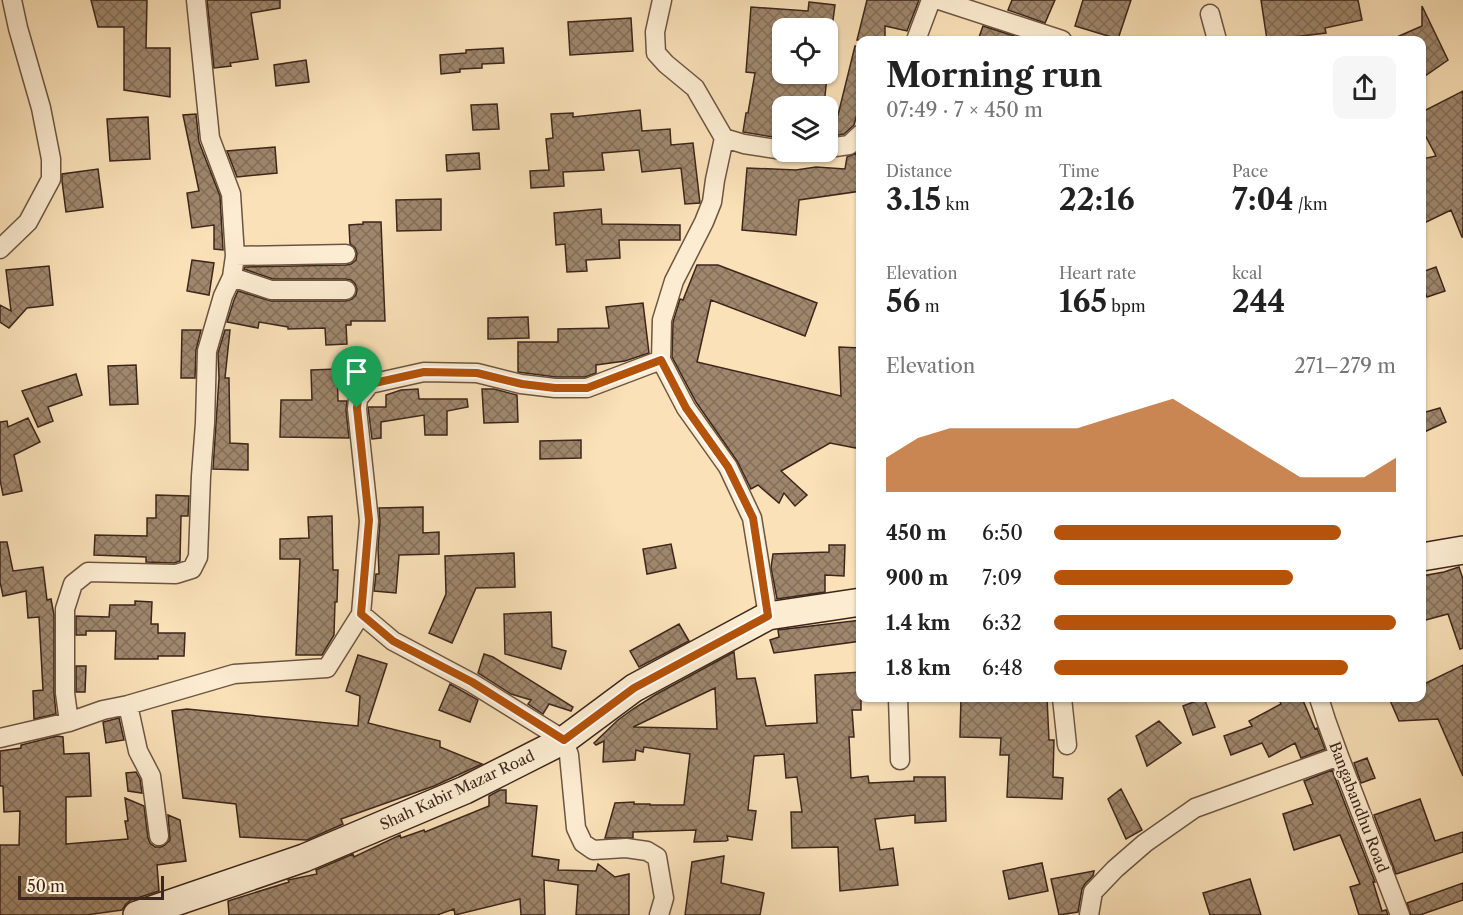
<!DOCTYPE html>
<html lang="en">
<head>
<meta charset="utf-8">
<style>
  body { margin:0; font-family:"Libre Caslon Text",serif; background:#f6f6f6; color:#222; height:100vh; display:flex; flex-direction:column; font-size:22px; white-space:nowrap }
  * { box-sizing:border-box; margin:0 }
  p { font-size:20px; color:#767676 }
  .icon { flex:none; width:33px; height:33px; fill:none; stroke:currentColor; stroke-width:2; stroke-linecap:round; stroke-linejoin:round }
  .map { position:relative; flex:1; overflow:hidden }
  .details { position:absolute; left:856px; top:36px; width:570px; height:666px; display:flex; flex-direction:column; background:#fff; border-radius:12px; box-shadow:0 2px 4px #0004 }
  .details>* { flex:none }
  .tools { position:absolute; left:772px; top:18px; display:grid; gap:12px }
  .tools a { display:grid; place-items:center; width:66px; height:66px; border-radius:12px; background:#fff; box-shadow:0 2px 4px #0004; font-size:30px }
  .scale { position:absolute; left:18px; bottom:15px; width:146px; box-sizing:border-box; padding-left:6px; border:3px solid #3d261b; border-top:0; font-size:16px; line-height:21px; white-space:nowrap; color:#3d261b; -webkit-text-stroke:4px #fcecd1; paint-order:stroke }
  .pin { position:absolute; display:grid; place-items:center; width:51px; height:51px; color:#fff; margin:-62px -26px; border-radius:50% 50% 50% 0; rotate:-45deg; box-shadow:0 0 6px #0007 }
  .pin .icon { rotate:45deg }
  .round { display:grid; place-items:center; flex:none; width:63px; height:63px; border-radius:12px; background:#f6f6f6 }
  .overview { display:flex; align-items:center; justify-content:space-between; height:102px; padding:0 30px }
  h1 { font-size:33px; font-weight:800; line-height:45px }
  .figures { display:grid; grid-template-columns:repeat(3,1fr); gap:9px; height:102px; padding:6px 30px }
  .figures div { display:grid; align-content:center }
  .figures b { font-size:30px; font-weight:800 }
  .figures small { font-size:16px; font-weight:400 }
  .figures p { font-size:16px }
  .chart { height:168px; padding:12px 30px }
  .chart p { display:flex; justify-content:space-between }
  .chart svg { width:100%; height:108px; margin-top:6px; fill:#b45309; opacity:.7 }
  ul { padding:0 30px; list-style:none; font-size:20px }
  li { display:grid; grid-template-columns:96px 72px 1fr; align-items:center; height:45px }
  li i { height:15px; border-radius:8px; background:#b45309 }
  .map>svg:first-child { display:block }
  .building { fill:url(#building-cross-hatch); stroke:#3d261b; stroke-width:1.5; fill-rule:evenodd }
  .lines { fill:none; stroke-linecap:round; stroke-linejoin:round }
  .street-casing { stroke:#6c5542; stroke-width:21 }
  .secondary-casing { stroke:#3d261b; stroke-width:30 }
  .street { stroke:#fcecd1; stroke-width:18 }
  .secondary { stroke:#fcecd1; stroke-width:27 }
  .route-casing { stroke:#fff; stroke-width:12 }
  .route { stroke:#b45309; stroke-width:8 }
  .labels { text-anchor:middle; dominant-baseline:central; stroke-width:4.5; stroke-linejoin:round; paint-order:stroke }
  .street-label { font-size:15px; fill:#3d261b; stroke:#fcecd1 }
</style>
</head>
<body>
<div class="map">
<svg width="1463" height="915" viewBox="0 0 1463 915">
  <defs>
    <pattern id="building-cross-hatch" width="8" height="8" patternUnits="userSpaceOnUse" patternTransform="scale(1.5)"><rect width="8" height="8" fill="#9f876d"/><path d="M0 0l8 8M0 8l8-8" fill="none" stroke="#836e59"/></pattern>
  </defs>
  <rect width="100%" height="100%" fill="#fae1b8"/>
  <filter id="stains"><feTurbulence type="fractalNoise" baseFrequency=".00333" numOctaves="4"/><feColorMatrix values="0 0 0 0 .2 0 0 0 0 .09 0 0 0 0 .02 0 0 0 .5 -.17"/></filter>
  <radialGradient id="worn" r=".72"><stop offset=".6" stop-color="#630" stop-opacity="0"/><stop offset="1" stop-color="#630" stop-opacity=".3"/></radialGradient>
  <path class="building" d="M91,0h56l-1,48h24v49l-46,-7v-63h-26z
    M207,0h73v8l-29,5 7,46 -28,4 1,3 -17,2z
    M867,0h52l-12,31 -22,-5v14h-28z
    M1012,0h43l-10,23 -37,-13z
    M1083,0h48l-13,39 -43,-13z
    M1261,0h97l4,20 -37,8 1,5 -59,7z
    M809,2l26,3 -3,23h-49v46l44,2 -3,30h-46l-5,31 -30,-5 3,-19h2l7,-40 -9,-1 5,-65 57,4z
    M1422,6l26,54 -26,18v-38h-32l32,-14z
    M631,18l2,33 -63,4 -2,-33z
    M983,26l44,14h-49z
    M855,46h6v54l-7,25 -10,9 -16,3v-24l10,2z
    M503,48l1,15 -22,1v4l-22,1v3l-19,2 -1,-19 26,-2v-3z
    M306,60l3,22 -33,4 -2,-21z
    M1463,91v146h-1l-11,-27 -29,14v-65l14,-3 -14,-27v-17z
    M497,104l2,25 -26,1 -2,-25z
    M640,110l2,21 28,-2 1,16 22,-2 7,60 -15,1 -4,-36 -39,4 -3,-22 -37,3 2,17 -41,2 1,14 -33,2 -1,-17 19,-1 -3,-31 7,-1 -2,-24 22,-1v4z
    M196,114l3,28 21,54 3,54 -9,-1v-24l-22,3 -5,-35 12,-2 -16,-76z
    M148,117l2,42 -40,2 -3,-42z
    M275,147l2,26 -40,4 -10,-26z
    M479,153l1,16 -33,2 -1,-16z
    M856,153l5,38 -62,9 -3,35 -54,-5 5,-62 49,2 20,-3 29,2 2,-12z
    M98,169l5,38 -37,5 -4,-31v-7z
    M441,199v31l-44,1 -1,-31z
    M601,209l1,15 78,1v15h-61l1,18 -34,2 1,11 -20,1 -2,-28 -9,1 -2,-32z
    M363,222h18l4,99h-34v4h-5l1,19 -21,1 -1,-17 -37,1v-2l-29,-5 -1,6 -31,-6 7,-22 4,-9 33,10h75l6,-2 4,-4 1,-6 -2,-5 -4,-4 -5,-1h-73l-29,-10 1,-2 101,-2 5,-1 5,-4 1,-7 -2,-5 -5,-4 -1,-19 14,-1z
    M192,260l22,3 -5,32 -22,-4z
    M697,265h21l99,38 -12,33 -94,-36 -14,62 144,34 -2,-49 22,1v101l-31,-6 -49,28 26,24 -12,11 -11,-13 -5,10 -21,-18 -7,4 -14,-28 -41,-59 -24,-45 1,-35 7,-23 3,1z
    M49,266l4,39 -26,3 -18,20 -9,-6v-17l11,6 -5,-41z
    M1436,267l9,24 -18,6 -5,-14v-11z
    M643,303l6,50 -24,8 -29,4v8l-11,4h-29l-38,-5v-30h40v-13l51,-1 -3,-21z
    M528,317l1,21 -41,1v-21z
    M182,330h19l-5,20 -1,28h-14z
    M225,330h5l-5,48h4l1,65 18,1v26l-35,-1 6,-91 -1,-25z
    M136,365l2,39 -28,1 -2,-39z
    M337,369l1,32h9l-1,9 3,28 -69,-1 1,-37h31l-1,-30z
    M76,374l6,21 -34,12 5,14 -15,6 -16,-36z
    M418,389l1,10h48l1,8 -21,4v24h-22l-1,-20 -43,7v16l-9,1 -4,-32h18v-12l15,-5z
    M482,389h12l23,6 1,27 -34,1z
    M1440,408l6,14 -24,11v-20z
    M28,418l12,24 -26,13 8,36 -19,4 -3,-15v-58l7,-1 1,6z
    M581,440v18l-41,1v-18z
    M156,495l33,1 -1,20h-7l-1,45 -6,2 -28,-1v-5l-52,-2 1,-20 52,1v-18h9z
    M423,507v26l16,-1v22l-40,1 -3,38 -22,-2 2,-17h3l-1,-26 2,-26 -1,-14z
    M332,516l1,54h5l-1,32h-2l-1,33 -12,20h-26l4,-96h-20v-20l29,-1 -1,-21z
    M0,542h7l6,29 30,-4 4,33 4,-1 3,16v78l2,21 -22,5 -1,-28 10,-1 -4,-73 -11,1 -2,-27 -23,5 -3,-14z
    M671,544l5,24 -29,6 -4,-25z
    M829,545h16l-1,31 -19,-1v17l-48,7 -6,-31 2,-14 56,-2z
    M514,553l1,34 -39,1 -24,55 -23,-10 17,-39 -1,-38z
    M1459,567l4,12v69l-3,1 -12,-35 -26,7v-45l22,-4z
    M135,601l17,1 -1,22h7v9h27l-1,23h-26v3h-43l1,-28h-30v4h-10v-19l33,1 1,-12h25z
    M551,612l1,35 14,4 -5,18 -56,-15 -1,-40z
    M861,620v21l-87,12 -4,-13 9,-3 -1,-7z
    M679,624l10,17 -50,26 -9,-16z
    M734,652l3,27 18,-1 11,48 51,-3 -2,-48 46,-3v38h-9l2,27h-5l2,41 17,-2 1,7 45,-2v-4h31l1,44 -31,2v-8l-40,4 5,31 13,-2 5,37 -58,6 -2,-44 -46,1 -1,-36h11l-5,-35 -11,1 -2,-24 -30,2 -6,54 8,1 -4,29 -25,-4 1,4 -2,1 -32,1 2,-12 -63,2v6h-28l10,-35 19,-1v2h16v1h34l6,-51 -46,-7 -1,5 -7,-2 -1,10 -32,2 1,-21 -8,4 -2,-2 24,-23 15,-11 22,-14zM715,688l2,41 -84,-2z
    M484,654l9,3 80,50 -2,4 -22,-7 -6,10 -15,-10 3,-4 -20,-6 -33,-21z
    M358,655l29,9 -19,59 72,18v6l42,17 -48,22 -93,33 2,5 -36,16 -67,-3 -4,-33 -53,-6 -11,-87 15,-2 171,17 2,-30 -14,-5z
    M1463,665v111l-25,-57 -39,2 -10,-23h33v-13z
    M76,666h10l-1,26h-9z
    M450,684l28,16 -8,22 -31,-12z
    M961,698h86l2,42h5l-1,37 10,1 -1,21 -55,-2 2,-42h-9l1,-17 -41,-1z
    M1204,698l11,29 -22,8 -10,-29z
    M1278,698h24l13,31 2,-1 8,21 -24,9 -6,-15 -26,14 -7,-14 -31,12 -7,-19 28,-10 -3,-5 32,-17z
    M119,718l5,22 -18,3 -3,-21z
    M1159,721l22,22 -34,23 -11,-30z
    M57,736l6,1 1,17 25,-1 2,43 -25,1v47l62,-5 -3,-18h3l-3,-23 19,8 4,32 2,5 5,4h6l4,-2 5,-5 -2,-25 12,5 6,41 -29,4 2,26 -28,9 -5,4 -4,6 -36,5h-86v-70h19l1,-34 -16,1 -1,-26h-3v-35l21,-3v-3z
    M1367,758l8,20 -14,5 -7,-20z
    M1332,770l43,112h-2l9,29 4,-1 2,5h-29l-9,-28 10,-3 -20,-49 -46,15 -11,-36 30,-10 -9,-23z
    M136,772l4,7 2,14 -14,-2 -2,-18z
    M1121,789l21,41 -16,9 -18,-40z
    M500,790h6v13l31,3 -5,50 27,4 -1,10 38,1 2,-7 17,13 14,-3v41h-53l2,-30 -34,-5 1,35h-24l-1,-16 -65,16 -1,-6 -17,6h-208l-1,-14 61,-19 -1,-2 29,-6 -1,-4 37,-16 1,3 46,-22 1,3 23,-8 1,2 64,-26v-10z
    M1420,799l15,42 28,-9v20l-67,22 -22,-59z
    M724,856l-3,27 43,10 -4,22h-75l7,-53z
    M1042,863l6,28 -39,8 -6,-28z
    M1094,871l-1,5 -8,8 -3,5 -4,23 -19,3 -8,-36z
    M1250,879l11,36h-51l-7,-22z
    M1463,883v17l-43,15h-9l-4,-12z"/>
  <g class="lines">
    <defs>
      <path id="street" d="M662,0l-7,32 1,21 10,11 29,24 29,50
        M939,0l123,40
        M1210,14l7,26
        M916,40l15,-40
        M828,148l21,-3 12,-11
        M0,249l28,-27 23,-43v-20l-10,-51 -23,-80 -6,-28
        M235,256l111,-2
        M232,277l39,13h75
        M361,614l32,27 79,42 92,57 5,15 7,73 7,15 10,7 33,-2 21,3 10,6 7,41 -5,17
        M768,616l-16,-98 -24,-51 -42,-59 -25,-48 1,-40 12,-39 30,-59 8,-20 3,-22 9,-42 20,6 39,6
        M898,698l2,62
        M1062,698l5,47
        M1319,698l7,22 13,36 61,159
        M128,705l10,46 13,25 8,60
        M69,722l-4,-29v-84l8,-25 15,-12 88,2 16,-5 6,-12 3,-81 4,-53 2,-72 16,-55 9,-19 3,-21 -4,-62 -21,-56 -14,-138
        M0,738l69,-16 34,-12 25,-5 106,-31 93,-6 34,-54 8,-93 -12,-112 1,-10 12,-15 54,-12 53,1 44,11 34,4h32l74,-28
        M1089,915l4,-23 22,-23 30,-26 50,-35 144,-52"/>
      <path id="secondary" d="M1422,557l41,-7
        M137,915l167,-57 161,-68 99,-50 70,-52 134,-72 93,-14"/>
    </defs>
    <use href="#street" class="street-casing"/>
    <use href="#secondary" class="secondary-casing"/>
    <use href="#street" class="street"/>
    <use href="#secondary" class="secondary"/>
  </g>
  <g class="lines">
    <defs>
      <path id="route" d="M661,360l25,48 42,59 25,51 15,98 -134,72 -70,52 -92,-58 -79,-41 -32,-27 8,-94 -12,-112 1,-9 12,-15 54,-12 53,1 45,11 33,4h32z"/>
    </defs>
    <use href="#route" class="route-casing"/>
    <use href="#route" class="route"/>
  </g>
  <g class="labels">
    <g class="street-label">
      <text transform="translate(457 790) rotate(-25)">Shah Kabir Mazar Road</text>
      <text transform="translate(1359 807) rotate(69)">Bangabandhu Road</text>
    </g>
  </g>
  <rect width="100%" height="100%" filter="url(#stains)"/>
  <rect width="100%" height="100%" fill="url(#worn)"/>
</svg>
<div class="tools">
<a><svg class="icon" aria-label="locate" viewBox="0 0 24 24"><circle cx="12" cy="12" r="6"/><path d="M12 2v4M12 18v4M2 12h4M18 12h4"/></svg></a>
<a><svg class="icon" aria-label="layers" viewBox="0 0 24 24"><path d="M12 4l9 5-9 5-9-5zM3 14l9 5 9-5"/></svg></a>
</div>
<div class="scale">50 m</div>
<div class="pin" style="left:357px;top:408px;background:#1e9e55"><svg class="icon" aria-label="arrive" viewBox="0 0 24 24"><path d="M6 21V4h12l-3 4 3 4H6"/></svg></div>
<section class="details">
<div class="overview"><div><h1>Morning run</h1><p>07:49 · 7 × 450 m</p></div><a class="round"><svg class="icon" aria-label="share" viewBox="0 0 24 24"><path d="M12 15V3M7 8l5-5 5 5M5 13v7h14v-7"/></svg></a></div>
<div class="figures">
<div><p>Distance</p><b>3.15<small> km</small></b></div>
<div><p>Time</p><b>22:16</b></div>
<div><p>Pace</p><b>7:04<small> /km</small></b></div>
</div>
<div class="figures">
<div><p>Elevation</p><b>56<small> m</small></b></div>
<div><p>Heart rate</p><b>165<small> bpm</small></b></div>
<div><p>kcal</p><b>244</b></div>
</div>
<div class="chart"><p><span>Elevation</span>271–279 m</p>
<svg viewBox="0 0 160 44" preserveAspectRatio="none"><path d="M0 44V30L10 22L20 18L30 18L40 18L50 18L60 18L70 14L80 10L90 6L100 14L110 22L120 30L130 38L140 38L150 38L160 30V44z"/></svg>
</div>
<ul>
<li><b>450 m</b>6:50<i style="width:84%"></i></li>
<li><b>900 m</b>7:09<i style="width:70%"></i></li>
<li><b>1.4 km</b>6:32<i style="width:100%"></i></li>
<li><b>1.8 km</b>6:48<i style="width:86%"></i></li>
</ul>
</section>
</div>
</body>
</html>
